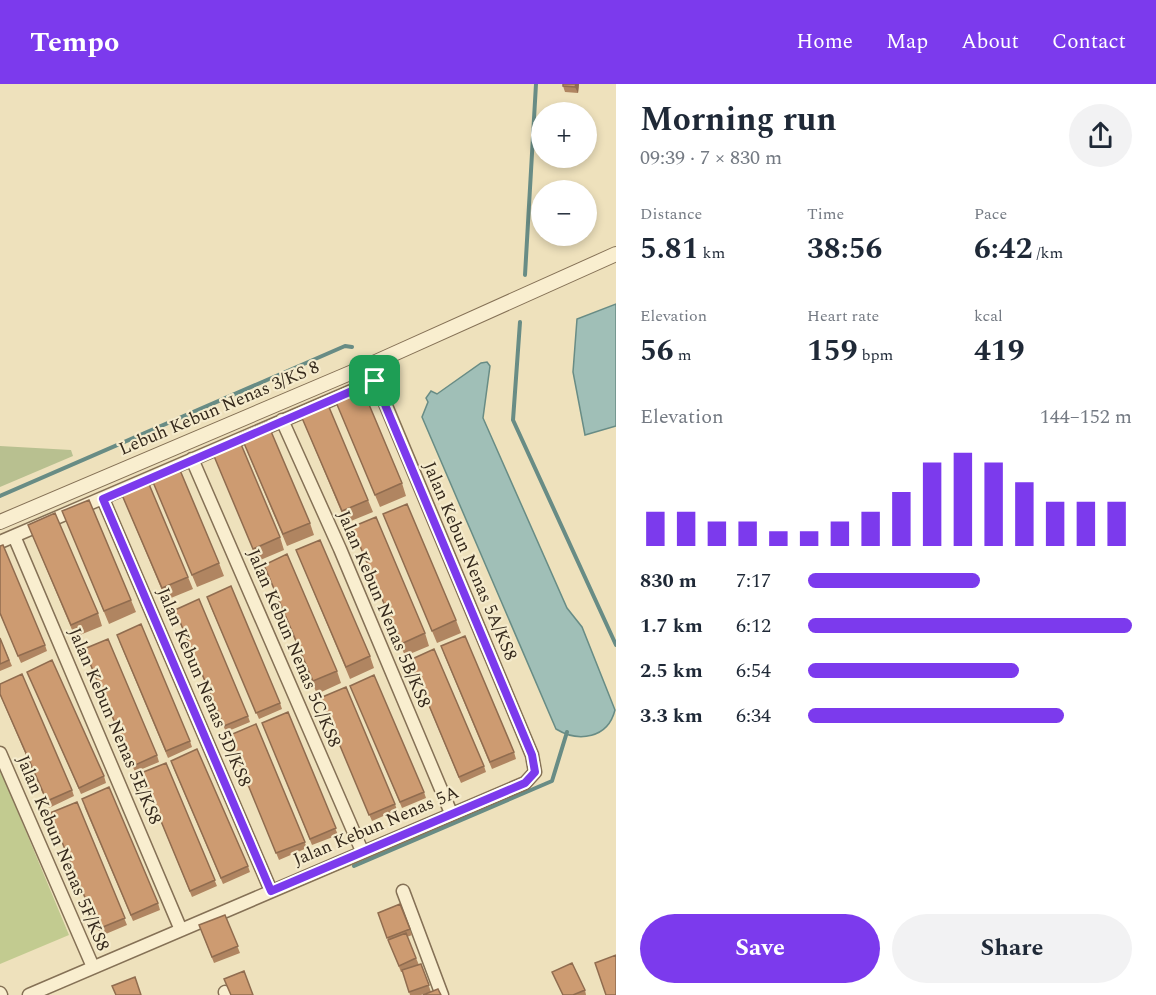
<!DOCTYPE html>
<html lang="en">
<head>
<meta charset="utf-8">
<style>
  body { margin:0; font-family:Spectral,serif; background:#f2f2f3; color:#1f2937; height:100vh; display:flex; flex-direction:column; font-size:22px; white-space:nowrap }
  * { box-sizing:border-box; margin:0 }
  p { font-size:20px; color:#747a83 }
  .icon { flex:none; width:33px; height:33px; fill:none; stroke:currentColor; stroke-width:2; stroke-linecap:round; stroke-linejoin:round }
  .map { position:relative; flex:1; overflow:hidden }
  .panel { display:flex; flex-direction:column; background:#fff; width:540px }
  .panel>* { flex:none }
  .tools { position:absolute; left:531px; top:18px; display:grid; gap:12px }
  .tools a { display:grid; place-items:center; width:66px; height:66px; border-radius:50%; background:#fff; box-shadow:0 3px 9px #0003; font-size:30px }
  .pin { position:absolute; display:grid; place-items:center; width:51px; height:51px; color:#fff; margin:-26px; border-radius:12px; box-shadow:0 3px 9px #0006 }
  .round { display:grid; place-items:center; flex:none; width:63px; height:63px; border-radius:32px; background:#f2f2f3 }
  .headline { display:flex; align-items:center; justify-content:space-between; height:102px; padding:0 24px }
  h1 { font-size:33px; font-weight:700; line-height:45px }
  .figures { display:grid; grid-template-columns:repeat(3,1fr); gap:9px; height:102px; padding:6px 24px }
  .figures div { display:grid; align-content:center }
  .figures b { font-size:30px; font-weight:700 }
  .figures small { font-size:16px; font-weight:400 }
  .figures p { font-size:16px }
  .chart { height:168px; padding:12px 24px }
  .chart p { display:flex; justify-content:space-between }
  .chart svg { width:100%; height:108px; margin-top:6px; stroke:#7c3aed; stroke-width:6 }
  .action { display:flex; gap:12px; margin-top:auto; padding:12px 24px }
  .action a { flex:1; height:69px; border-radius:36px; background:#7c3aed; color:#fff; font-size:24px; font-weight:700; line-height:69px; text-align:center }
  .action a+a { background:#f2f2f3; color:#1f2937 }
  ul { padding:0 24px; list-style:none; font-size:20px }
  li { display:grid; grid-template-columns:96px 72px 1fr; align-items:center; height:45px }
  li i { height:15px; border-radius:8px; background:#7c3aed }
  header { display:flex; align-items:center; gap:36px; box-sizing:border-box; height:84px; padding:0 30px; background:#7c3aed; color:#fff }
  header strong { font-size:28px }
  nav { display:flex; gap:33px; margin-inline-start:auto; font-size:21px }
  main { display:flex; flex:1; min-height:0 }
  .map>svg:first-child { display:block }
  .green { fill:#c2cb90 }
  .cemetery { fill:#b8c090 }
  .water { fill:#a0bfb7; stroke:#688c85; stroke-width:1.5 }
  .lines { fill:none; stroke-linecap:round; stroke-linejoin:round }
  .stream { stroke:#688c85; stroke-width:4 }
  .minor-casing { stroke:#857156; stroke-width:15 }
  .tertiary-casing { stroke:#857156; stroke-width:16 }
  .minor { stroke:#f9eecf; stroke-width:12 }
  .tertiary { stroke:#f9eecf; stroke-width:14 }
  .wall { fill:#b08561 }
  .shaded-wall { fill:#906c4f }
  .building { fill:#cd9b71; stroke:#906c4f; stroke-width:1.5 }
  .route-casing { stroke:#fff; stroke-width:12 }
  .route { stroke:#7c3aed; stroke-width:8 }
  .labels { text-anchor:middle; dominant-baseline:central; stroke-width:4.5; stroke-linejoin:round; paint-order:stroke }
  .street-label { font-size:18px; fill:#34281b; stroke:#f5ebcc }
</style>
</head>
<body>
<header>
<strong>Tempo</strong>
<nav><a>Home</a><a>Map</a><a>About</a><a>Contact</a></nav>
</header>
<main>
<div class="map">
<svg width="616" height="911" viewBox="0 0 616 911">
  <rect width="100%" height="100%" fill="#eee1bc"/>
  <path class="green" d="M0,685l69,166 -69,29z"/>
  <path class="cemetery" d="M0,362l71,4 2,6 -73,31z"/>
  <path class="water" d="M616,220v122l-31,9 -12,-63 4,-53z
    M487,278l3,4 -7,52 84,190 15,19 33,83c-7,28 -36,33 -59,19l-134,-312 6,-15 -2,-4 5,-7 6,3 44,-31z"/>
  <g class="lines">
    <path class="stream" d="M525,191l11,-191
      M520,238l-7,98 103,225
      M0,412l345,-150 7,1
      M354,782l198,-85 15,-49"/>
    <defs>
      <path id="minor" d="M282,336l58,129 111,264
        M192,375l170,392
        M103,415l168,392
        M14,452l167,394
        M0,458l375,-161
        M0,669l93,214
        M403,807l39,104
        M225,908l1,3
        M0,909l1,2
        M29,911l496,-212 10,-11 -3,-17 -163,-390"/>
      <path id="tertiary" d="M0,438l369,-157 247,-111"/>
    </defs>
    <use href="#minor" class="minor-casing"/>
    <use href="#tertiary" class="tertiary-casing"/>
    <use href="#minor" class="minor"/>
    <use href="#tertiary" class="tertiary"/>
  </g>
  <path class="wall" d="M579,0l-1,9 -13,-1 -2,-6z
    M333,311l69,88 4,13 -26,11z
    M299,327l69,89 5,12 -27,11z
    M240,350l70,89 4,12 -27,11z
    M211,365l69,88 4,13 -26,11z
    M150,391l69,88 5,13 -27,11z
    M119,404l69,89 5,12 -27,11z
    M62,427l69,89 5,12 -27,12z
    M383,430l73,106 5,13 -24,10z
    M28,441l70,88 4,13 -27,11z
    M352,443l73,106 4,13 -24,10z
    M296,466l74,106 4,12 -24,11z
    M264,481l73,106 4,12 -24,11z
    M209,519l71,100 2,6 -23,10z
    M0,530l45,31 2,6 -26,12z
    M177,532l71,100 2,6 -24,10z
    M0,554l12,28 -12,5z
    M119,557l71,100 2,6 -24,11z
    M443,568l71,100 2,7 -24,10z
    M86,571l71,100 2,7 -24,10z
    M412,582l72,100 2,6 -25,11z
    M27,588l77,104 2,7 -25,11z
    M353,608l71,100 2,6 -24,10z
    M0,611l72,95 2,6 -25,12z
    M322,620l73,100 2,6 -25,11z
    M288,628l50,123 -26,10 -50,-122z
    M256,640l51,124 -28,12 -51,-124z
    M166,679l51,123 -25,11 -51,-124z
    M173,683l75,99 2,6 -27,12z
    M77,718l50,123 -26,11 -51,-123z
    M84,722l74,97 2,7 -27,11z
    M400,820l12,31 -5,2 12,28 2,-1 10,28 -10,3h-11l-7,-23h-2l-23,-59z
    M225,831l15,38 -26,10 -15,-38z
    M585,906l1,5h-24z"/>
  <path class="shaded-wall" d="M576,0h3l-1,9 -3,-6z"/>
  <path class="building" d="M563,0h13l-1,3 -12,-1z
    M360,299l42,100 -27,12 -42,-100z
    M326,316l42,100 -26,11 -43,-100z
    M267,338l43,101 -27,11 -43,-100z
    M238,353l42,100 -27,12 -42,-100z
    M177,379l42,100 -27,12 -42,-100z
    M146,393l42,100 -26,11 -43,-100z
    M89,416l42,100 -27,11 -42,-100z
    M407,420l49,116 -24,11 -49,-117z
    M55,429l43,100 -27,12 -43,-100z
    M376,433l49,116 -24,11 -49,-117z
    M320,456l50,116 -24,11 -50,-117z
    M3,461l42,100 -27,11 -18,-43v-67z
    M287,470l50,117 -24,10 -49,-116z
    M231,502l49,117 -24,10 -49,-116z
    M199,515l49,117 -24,10 -49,-116z
    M141,540l49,117 -24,10 -49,-116z
    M465,552l49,116 -24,10 -49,-116z
    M0,554l9,22 -9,4z
    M108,555l49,116 -24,11 -49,-117z
    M434,565l50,117 -25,11 -49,-117z
    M52,576l52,116 -25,12 -52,-116z
    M22,590l50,116 -25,11 -47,-107v-10z
    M374,591l50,117 -24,10 -50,-116z
    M346,603l49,117 -26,11 -49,-117z
    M288,628l48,116 -26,11 -48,-116z
    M256,640l49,118 -29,11 -48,-117z
    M197,665l51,117 -27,12 -50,-117z
    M166,679l49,117 -25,11 -49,-118z
    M109,703l49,116 -27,12 -49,-116z
    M77,718l48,116 -27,11 -48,-116z
    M400,820l10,25 -23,9 -9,-25z
    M225,831l13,31 -26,11 -13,-32z
    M406,849l10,25 -17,8 -11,-26z
    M616,871v40h-10l-11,-32z
    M572,879l13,27 -12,5h-10l-11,-23z
    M421,880l8,21 -20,7 -7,-22z
    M244,887l9,24h-22l-7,-16z
    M135,893l6,18h-25l-4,-9z
    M438,905l3,6h-18z"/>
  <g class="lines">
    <defs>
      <path id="route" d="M375,297l157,374 3,17 -10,11 -254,108 -168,-392z"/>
    </defs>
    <use href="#route" class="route-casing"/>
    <use href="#route" class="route"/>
  </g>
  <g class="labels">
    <g class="street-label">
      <text transform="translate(219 324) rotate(-23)">Lebuh Kebun Nenas 3/KS 8</text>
      <text transform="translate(470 477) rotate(67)">Jalan Kebun Nenas 5A/KS8</text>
      <text transform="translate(384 525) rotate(67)">Jalan Kebun Nenas 5B/KS8</text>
      <text transform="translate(294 564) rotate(67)">Jalan Kebun Nenas 5C/KS8</text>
      <text transform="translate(204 603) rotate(67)">Jalan Kebun Nenas 5D/KS8</text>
      <text transform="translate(115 642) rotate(67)">Jalan Kebun Nenas 5E/KS8</text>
      <text transform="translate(376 742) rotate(-23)">Jalan Kebun Nenas 5A</text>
      <text transform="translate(63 769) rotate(67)">Jalan Kebun Nenas 5F/KS8</text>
    </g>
  </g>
</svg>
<div class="tools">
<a>+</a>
<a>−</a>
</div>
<div class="pin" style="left:375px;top:297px;background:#1e9e55"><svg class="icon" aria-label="arrive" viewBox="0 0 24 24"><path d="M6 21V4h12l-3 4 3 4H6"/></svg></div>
</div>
<section class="panel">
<div class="headline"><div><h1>Morning run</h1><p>09:39 · 7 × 830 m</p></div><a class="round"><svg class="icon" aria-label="share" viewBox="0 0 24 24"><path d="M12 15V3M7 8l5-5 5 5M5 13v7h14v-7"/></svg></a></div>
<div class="figures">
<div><p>Distance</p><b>5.81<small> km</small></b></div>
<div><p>Time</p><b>38:56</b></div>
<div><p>Pace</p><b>6:42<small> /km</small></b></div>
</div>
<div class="figures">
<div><p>Elevation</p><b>56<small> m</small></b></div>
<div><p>Heart rate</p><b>159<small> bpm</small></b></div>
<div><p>kcal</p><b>419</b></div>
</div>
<div class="chart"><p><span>Elevation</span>144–152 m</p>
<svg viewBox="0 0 160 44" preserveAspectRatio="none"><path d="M5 44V30M15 44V30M25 44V34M35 44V34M45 44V38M55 44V38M65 44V34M75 44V30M85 44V22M95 44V10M105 44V6M115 44V10M125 44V18M135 44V26M145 44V26M155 44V26"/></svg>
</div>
<ul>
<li><b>830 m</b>7:17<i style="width:53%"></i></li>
<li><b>1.7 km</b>6:12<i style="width:100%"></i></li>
<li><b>2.5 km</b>6:54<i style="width:65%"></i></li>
<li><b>3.3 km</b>6:34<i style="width:79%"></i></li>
</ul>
<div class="action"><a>Save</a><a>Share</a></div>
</section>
</main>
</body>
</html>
